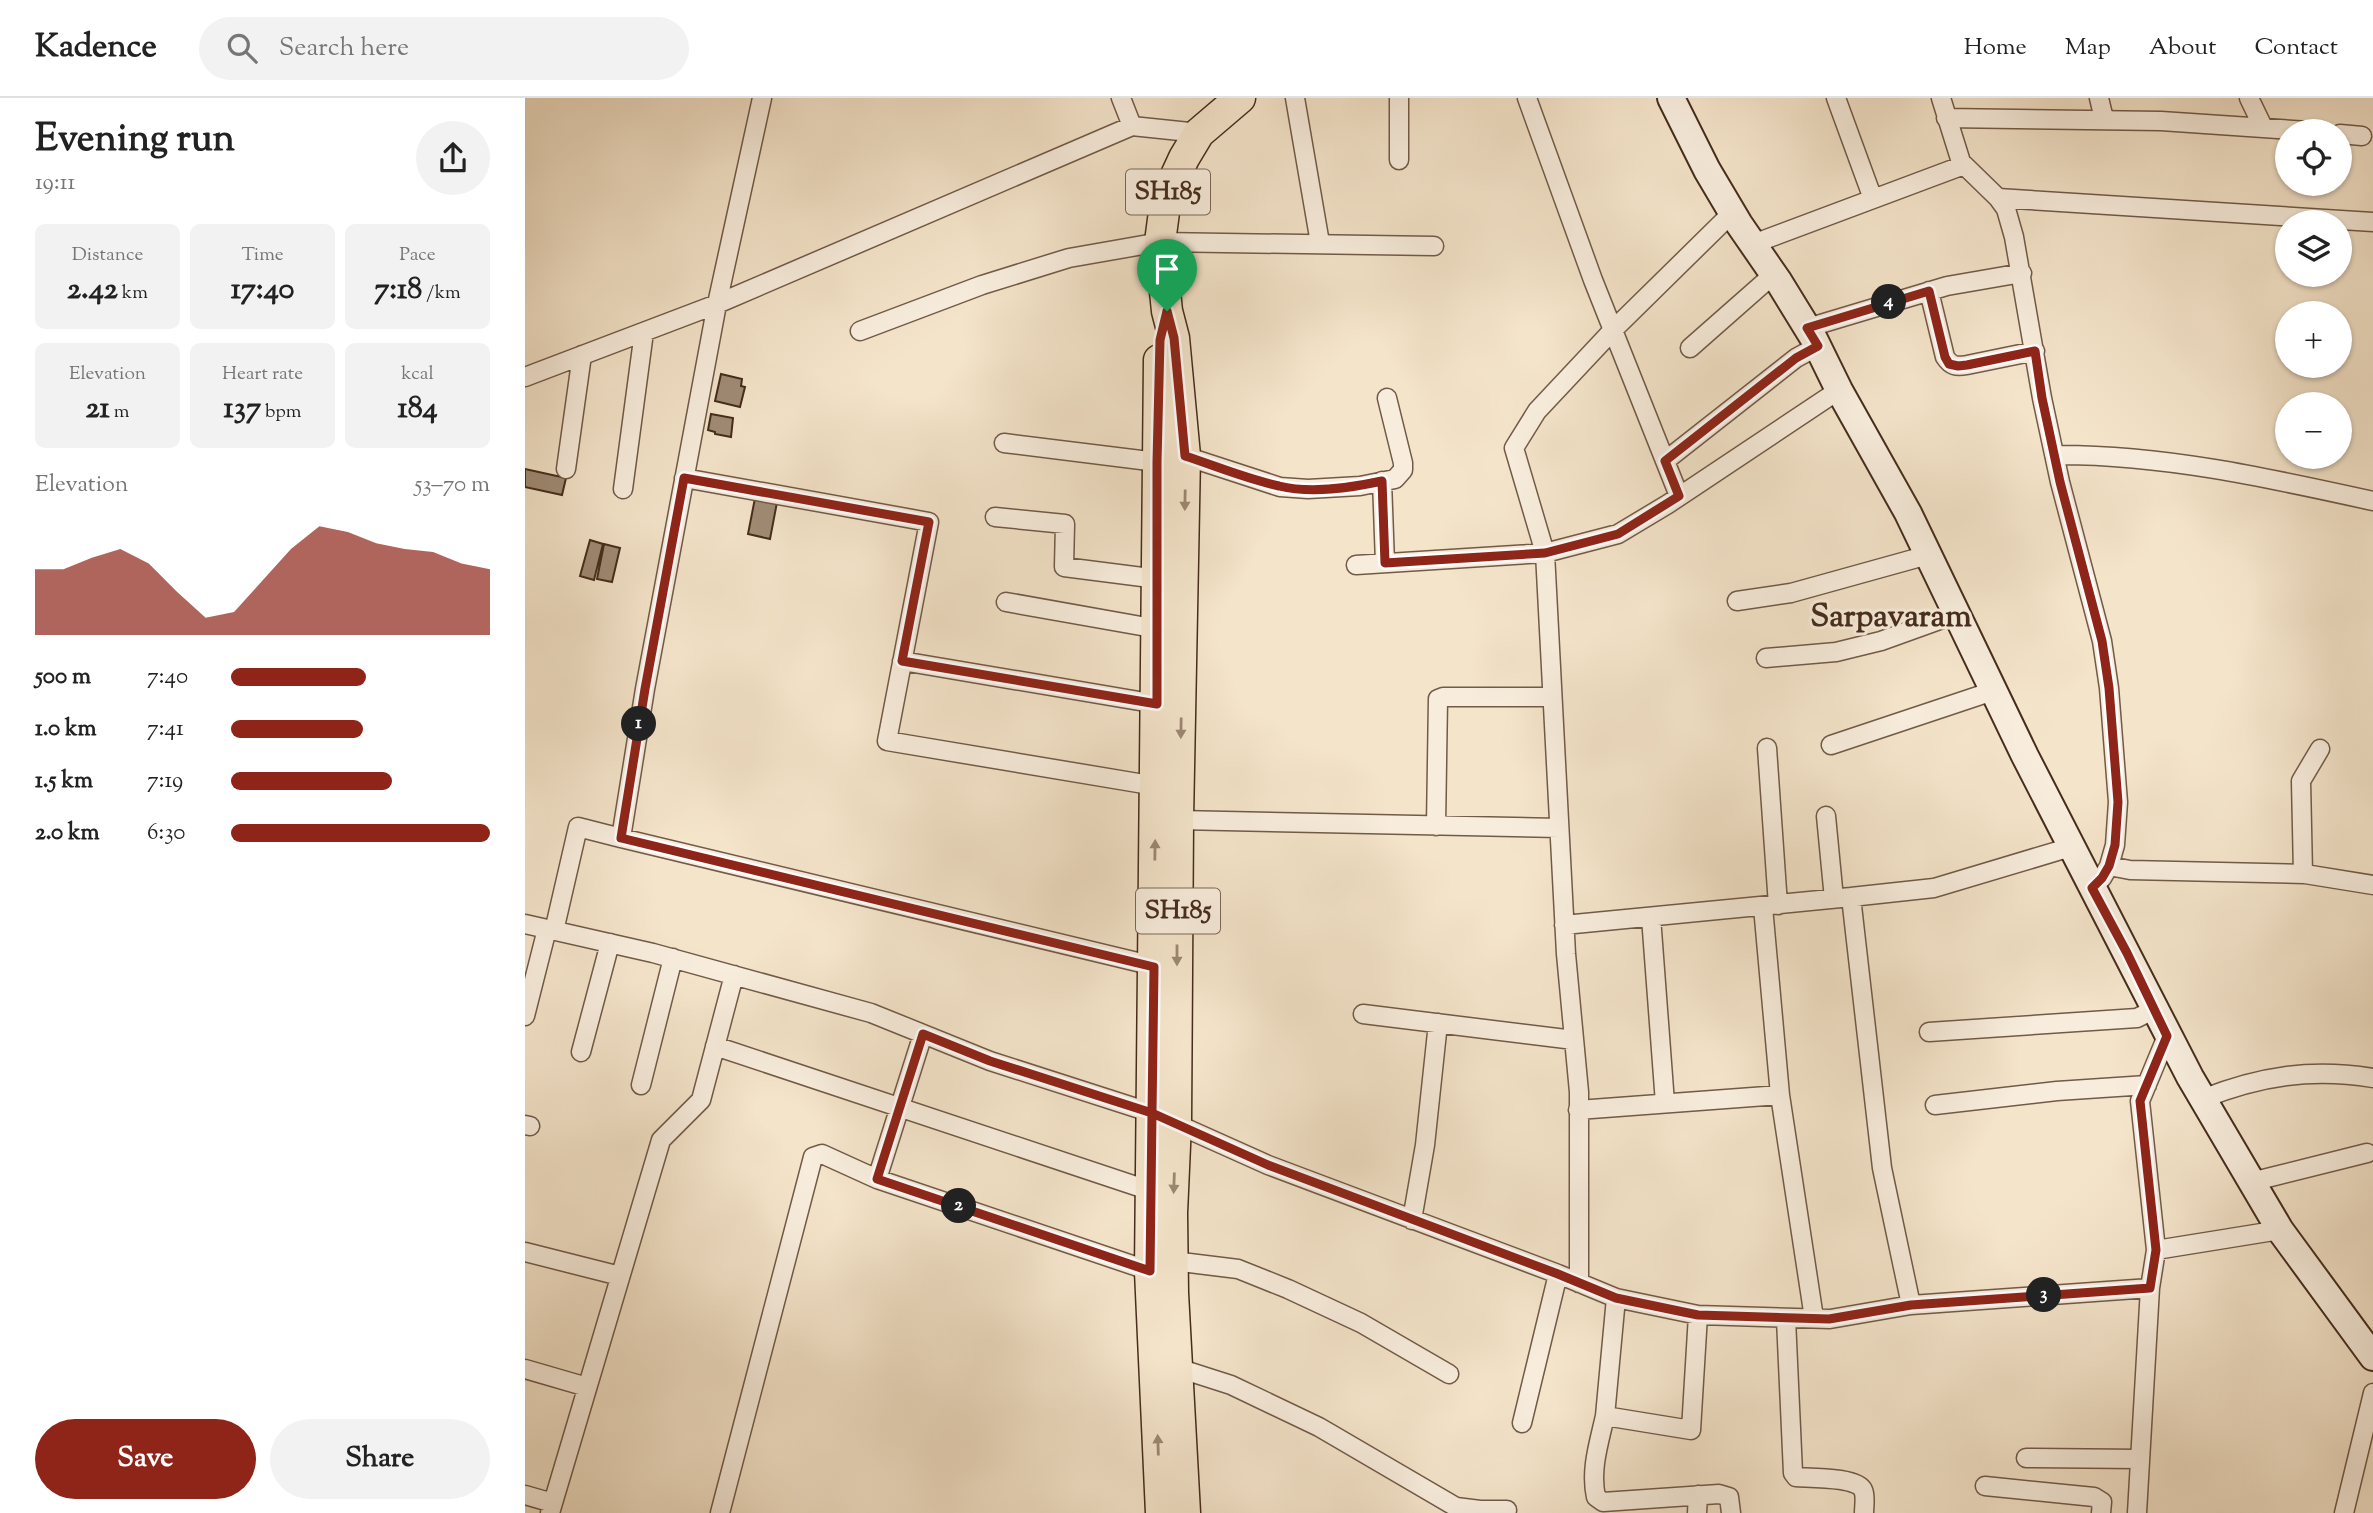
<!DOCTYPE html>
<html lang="en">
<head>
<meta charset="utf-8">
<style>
  body { margin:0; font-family:"Sorts Mill Goudy",serif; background:#f2f2f2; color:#222; height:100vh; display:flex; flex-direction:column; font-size:26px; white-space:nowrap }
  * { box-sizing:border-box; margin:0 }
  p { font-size:23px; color:#767676 }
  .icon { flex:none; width:38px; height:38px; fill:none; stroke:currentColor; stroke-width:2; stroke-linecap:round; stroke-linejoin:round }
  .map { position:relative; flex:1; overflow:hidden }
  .panel { display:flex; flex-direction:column; background:#fff; width:525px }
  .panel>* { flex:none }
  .fabs { position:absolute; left:1750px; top:21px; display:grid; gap:14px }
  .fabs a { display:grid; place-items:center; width:77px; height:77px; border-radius:50%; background:#fff; box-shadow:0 2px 5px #0004; font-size:35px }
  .pin { position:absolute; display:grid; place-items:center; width:60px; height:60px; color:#fff; margin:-72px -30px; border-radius:50% 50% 50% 0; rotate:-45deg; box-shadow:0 0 7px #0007 }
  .pin .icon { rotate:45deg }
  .km { position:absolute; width:35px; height:35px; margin:-18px; border-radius:50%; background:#222; color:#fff; font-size:19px; line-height:35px; text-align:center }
  .round { display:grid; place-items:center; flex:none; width:74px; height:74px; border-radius:37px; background:#f2f2f2 }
  .headline { display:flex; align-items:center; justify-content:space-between; height:119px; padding:0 35px }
  h1 { font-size:38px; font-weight:800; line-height:52px }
  .metrics { display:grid; grid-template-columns:repeat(3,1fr); gap:10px; height:119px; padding:7px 35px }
  .metrics div { display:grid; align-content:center; border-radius:10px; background:#f2f2f2; text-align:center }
  .metrics b { font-size:30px; font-weight:800 }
  .metrics small { font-size:19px; font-weight:400 }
  .metrics p { font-size:19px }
  .chart { height:196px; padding:14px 35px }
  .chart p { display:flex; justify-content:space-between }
  .chart svg { width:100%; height:126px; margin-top:7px; fill:#8f2418; opacity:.7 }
  .action { display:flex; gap:14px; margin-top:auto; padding:14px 35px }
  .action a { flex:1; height:80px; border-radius:42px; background:#8f2418; color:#fff; font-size:28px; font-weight:800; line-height:80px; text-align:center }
  .action a+a { background:#f2f2f2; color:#222 }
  ul { padding:0 35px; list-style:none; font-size:23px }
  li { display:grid; grid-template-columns:112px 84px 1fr; align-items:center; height:52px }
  li i { height:18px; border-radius:9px; background:#8f2418 }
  header { display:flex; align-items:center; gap:42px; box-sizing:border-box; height:98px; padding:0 35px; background:#fff; border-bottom:2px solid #e0e0e0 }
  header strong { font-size:33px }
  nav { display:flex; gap:38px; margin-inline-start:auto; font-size:24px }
  .search { width:490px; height:63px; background:#f2f2f2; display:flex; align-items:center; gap:18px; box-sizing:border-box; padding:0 24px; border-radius:38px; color:#767676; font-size:26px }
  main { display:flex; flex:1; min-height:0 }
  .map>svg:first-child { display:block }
  .building { fill:#a08c76; stroke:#452c1c; stroke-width:2 }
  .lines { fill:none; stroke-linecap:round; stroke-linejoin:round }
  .street-casing { stroke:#715a48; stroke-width:21 }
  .secondary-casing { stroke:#452c1c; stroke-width:30 }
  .primary-casing { stroke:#452c1c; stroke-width:33 }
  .street { stroke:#f8eddd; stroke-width:18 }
  .secondary { stroke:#f8eddd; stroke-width:26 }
  .primary { stroke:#f4e4ca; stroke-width:30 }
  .oneway { fill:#9c8873 }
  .route-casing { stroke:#fff; stroke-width:14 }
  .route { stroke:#8f2418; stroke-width:9 }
  .labels { text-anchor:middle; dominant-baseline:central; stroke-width:6; stroke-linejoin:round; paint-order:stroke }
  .shield { fill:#f8eddd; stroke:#7b6656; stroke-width:2 }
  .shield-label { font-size:26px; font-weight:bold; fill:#452c1c }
  .quarter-label { font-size:32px; font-weight:bold; fill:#452c1c; stroke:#f8eddd }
</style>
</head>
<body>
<header>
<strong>Kadence</strong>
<div class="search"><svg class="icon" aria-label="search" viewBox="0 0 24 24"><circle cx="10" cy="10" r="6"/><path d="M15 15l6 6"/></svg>Search here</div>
<nav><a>Home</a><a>Map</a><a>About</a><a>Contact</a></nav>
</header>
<main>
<section class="panel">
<div class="headline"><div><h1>Evening run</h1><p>19:11</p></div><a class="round"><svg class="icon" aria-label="share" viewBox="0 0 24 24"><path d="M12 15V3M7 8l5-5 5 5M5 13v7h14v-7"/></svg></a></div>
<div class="metrics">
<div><p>Distance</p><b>2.42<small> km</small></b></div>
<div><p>Time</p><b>17:40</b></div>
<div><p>Pace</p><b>7:18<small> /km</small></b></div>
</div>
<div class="metrics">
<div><p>Elevation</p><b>21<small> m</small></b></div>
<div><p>Heart rate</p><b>137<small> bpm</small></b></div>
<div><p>kcal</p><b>184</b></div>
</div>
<div class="chart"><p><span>Elevation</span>53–70 m</p>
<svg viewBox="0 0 160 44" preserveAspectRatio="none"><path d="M0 44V21L10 21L20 17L30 14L40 19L50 29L60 38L70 36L80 25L90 14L100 6L110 8L120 12L130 14L140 15L150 19L160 21V44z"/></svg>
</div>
<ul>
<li><b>500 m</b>7:40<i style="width:52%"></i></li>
<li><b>1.0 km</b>7:41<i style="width:51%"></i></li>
<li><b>1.5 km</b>7:19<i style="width:62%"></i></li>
<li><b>2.0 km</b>6:30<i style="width:100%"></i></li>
</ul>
<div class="action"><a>Save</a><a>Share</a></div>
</section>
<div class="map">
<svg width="1848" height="1415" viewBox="0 0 1848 1415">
  <rect width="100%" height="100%" fill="#f4e4ca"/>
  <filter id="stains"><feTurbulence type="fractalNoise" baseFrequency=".00286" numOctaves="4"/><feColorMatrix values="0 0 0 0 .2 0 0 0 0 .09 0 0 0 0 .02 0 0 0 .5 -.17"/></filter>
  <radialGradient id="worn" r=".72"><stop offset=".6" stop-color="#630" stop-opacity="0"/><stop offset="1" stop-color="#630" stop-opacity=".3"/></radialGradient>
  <path class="building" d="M196,276l21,5 -1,7 4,1 -5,20 -25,-6z
    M186,316l22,4 -2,19 -16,-3v-2l-7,-2z
    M0,371l41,9 -4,17 -37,-8z
    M231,395l22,4 -8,42 -22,-5z
    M65,442l13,4 -9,36 -14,-4z
    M79,446l16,4 -8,34 -15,-3z"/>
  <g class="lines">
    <defs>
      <path id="street" d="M596,0l11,28
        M770,0l25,145
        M874,0v62
        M1002,0l66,182 86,216
        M1311,0l37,101
        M1416,0l20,64 37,36 8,11 8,28 28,161 18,84 42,159 7,47 9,114 -3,43 -6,21 -7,12 -10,10
        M1574,0l5,21
        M1724,0l14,29
        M1421,20l215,3 147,10
        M1815,36l22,2
        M1473,100l375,24
        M1228,146l211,-79
        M1404,193l16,66c6,9 11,10 22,8l68,-14
        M1282,230l140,-42 75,-13
        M335,233l122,-46 87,-27 91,-16 274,4
        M1165,250l84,-74
        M0,279l192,-73 45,-206
        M479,345l153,19
        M1529,357c107,-1 215,23 319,46
        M660,358l95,31 28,2 52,-3 35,-7 8,-9v-7l-16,-65
        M1140,363l131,-103 22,-12
        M41,371l16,-114
        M159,380l245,44 -42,219 269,45
        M857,383l3,82
        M98,391l21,-157
        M470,419l70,7 -1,43 94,12
        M831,467l189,-12 73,-19 50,-30 171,-114
        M1212,503l54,-8 137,-38
        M481,504l152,27
        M1241,560l70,-6 45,-11 75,-27
        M377,563l255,43
        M1306,647l162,-54
        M1242,650l11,157
        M1301,718l8,83
        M653,722l381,8
        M911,728l2,-127 5,-2h109
        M1584,768l21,4 175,4 68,11
        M1778,776l-2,-93 19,-32
        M1326,799l83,-9 137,-41
        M1238,809l17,188
        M1126,819l14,186
        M0,826l128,29 218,60 119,48 162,52 116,52 290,109 58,24 82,17 132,4 81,-14 239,-17 6,-38 124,-20
        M1039,827l287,-28 31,271 29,137
        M29,833l24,-104 43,11
        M629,868l-533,-128 24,-149 72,-385 415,-178 67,7
        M838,916l211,26
        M0,918l22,-87
        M1404,934l208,-14 18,-9
        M398,936l-46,145 273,92
        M190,948l436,145
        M56,954l29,-109
        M116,987l32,-127
        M1677,1001c58,-23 109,-31 171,-21
        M1410,1007l122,-14 90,-6
        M1053,1012l202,-15 34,223
        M0,1027l5,1
        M1726,1084l116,-29
        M887,1122l13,-75 13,-122
        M1631,1152l-16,-149 27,-65
        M0,1154l95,24
        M648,1163l65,8 50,20 73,34 88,51
        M1054,1185v-191l-13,-138 -21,-401 -31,-105 23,-37 76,-81 119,-117
        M1091,1200l-11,118 86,14 7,-115
        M1261,1221l7,154 3,4c14,1 62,0 67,13 3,6 1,16 1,23
        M653,1270l53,17 88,42 137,80 24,3h27
        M0,1271l62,18
        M1080,1318c-6,27 -15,54 -9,81l7,5 116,-8 10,3 2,16
        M997,1325l36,-149
        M1501,1360l114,1
        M1460,1388l109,11 8,5 -1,11
        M0,1397l28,8
        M25,1415l111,-373 40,-40 33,-125
        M195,1415l93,-356 9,-3 55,25
        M1172,1415l1,-18
        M1612,1415l13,-225
        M1819,1415l29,-120"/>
      <path id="secondary" d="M1146,0l36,72 32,54 40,58 35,57 25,51 69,123 117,243 165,321 90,153 93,127"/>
      <path id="primary" d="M634,262l-9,911 11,242
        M660,1415l-12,-220 -1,-80 4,-90 2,-303 7,-364 -11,-118 -7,-27 -7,-69 6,-45 18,-39 15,-25 41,-35"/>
    </defs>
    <use href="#street" class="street-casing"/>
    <use href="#secondary" class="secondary-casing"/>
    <use href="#primary" class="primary-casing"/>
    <use href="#street" class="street"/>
    <use href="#secondary" class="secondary"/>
    <use href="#primary" class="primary"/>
  </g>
  <defs><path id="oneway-solid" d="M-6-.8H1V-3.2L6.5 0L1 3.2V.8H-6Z" transform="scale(1.75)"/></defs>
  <g class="oneway">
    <use href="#oneway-solid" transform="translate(660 402) rotate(91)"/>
    <use href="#oneway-solid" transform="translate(656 630) rotate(91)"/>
    <use href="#oneway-solid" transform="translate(630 752) rotate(-89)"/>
    <use href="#oneway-solid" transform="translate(652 857) rotate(90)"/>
    <use href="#oneway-solid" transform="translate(649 1085) rotate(92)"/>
    <use href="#oneway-solid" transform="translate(633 1347) rotate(-92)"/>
  </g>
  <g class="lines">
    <defs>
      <path id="route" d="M642,213l-7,29 -3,122v242l-255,-43 27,-139 -245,-44 -39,211 -24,149 533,129 -2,146 -162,-52 -67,-27 -46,145 273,92 2,-158 116,52 290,109 58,24 82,17 131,4 82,-14 239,-17 6,-38 -16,-149 27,-65 -40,-83 -35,-65 10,-10 7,-12 6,-21 3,-43 -9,-114 -7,-47 -42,-159 -18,-84 -7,-47 -68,14 -9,1 -9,-2 -4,-7 -16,-66 -122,37 11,18 -22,12 -131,103 14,35 -61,38 -73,19 -160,10 -3,-82c-32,7 -70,13 -103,5 -32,-7 -63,-20 -94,-30l-11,-118 -7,-27"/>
    </defs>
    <use href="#route" class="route-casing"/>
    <use href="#route" class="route"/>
  </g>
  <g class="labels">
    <g class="shield">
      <rect x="601" y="71.5" width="84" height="45" rx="5"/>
      <rect x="611" y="790.5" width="84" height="45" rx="5"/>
    </g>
    <g class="shield-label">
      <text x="643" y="94">SH185</text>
      <text x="653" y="813">SH185</text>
    </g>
    <g class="quarter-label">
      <text x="1366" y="520">Sarpavaram</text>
    </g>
  </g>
  <rect width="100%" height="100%" filter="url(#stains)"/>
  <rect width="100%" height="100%" fill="url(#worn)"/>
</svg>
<div class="fabs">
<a><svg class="icon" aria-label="locate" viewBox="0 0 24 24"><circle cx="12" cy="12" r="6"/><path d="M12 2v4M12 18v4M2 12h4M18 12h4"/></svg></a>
<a><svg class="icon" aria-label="layers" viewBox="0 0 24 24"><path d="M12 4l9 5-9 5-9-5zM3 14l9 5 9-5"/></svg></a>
<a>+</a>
<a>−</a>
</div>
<div class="pin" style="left:642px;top:213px;background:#1e9e55"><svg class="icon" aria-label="arrive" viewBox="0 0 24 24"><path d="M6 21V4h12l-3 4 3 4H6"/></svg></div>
<b class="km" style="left:114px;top:626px">1</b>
<b class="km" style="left:434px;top:1108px">2</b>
<b class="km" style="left:1519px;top:1197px">3</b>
<b class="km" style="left:1364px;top:204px">4</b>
</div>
</main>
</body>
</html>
